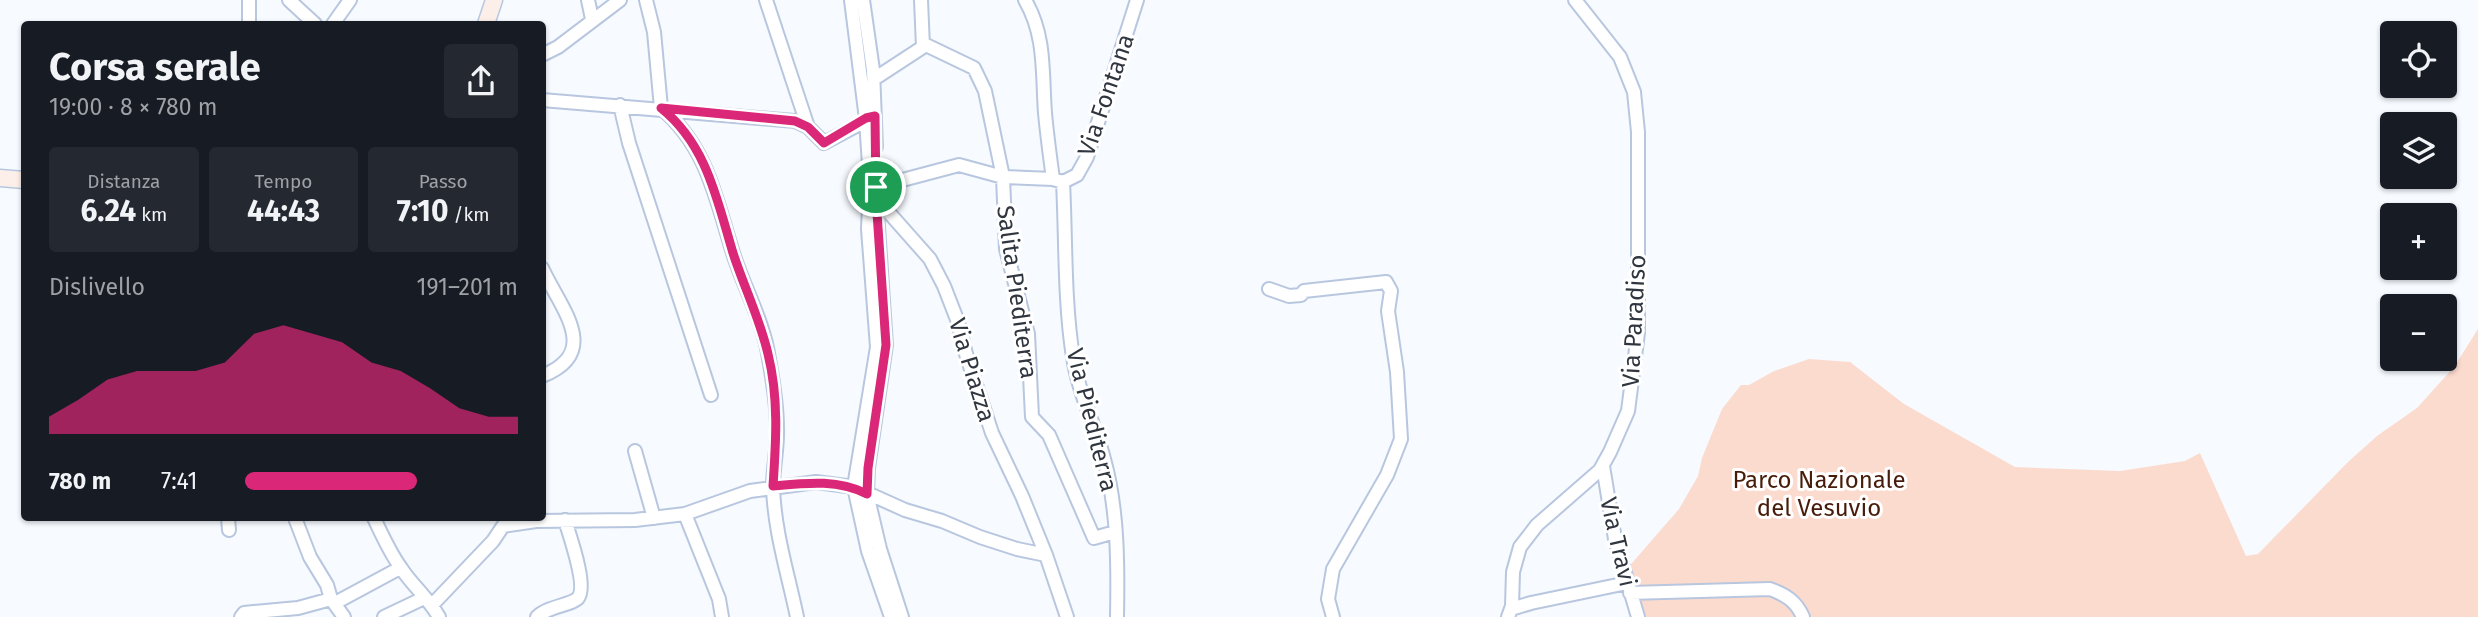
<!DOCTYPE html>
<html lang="it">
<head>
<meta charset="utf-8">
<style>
  body { margin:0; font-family:"Fira Sans",sans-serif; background:#242831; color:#f1f3f6; height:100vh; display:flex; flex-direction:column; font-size:26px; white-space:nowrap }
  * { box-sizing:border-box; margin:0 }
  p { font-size:23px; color:#9ea1a6 }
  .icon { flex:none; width:38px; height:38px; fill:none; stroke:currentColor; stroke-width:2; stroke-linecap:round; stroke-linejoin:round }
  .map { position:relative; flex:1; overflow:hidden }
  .details { position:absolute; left:21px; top:21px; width:525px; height:500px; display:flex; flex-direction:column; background:#171b24; border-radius:7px; box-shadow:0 2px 5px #0004 }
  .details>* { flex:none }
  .buttons { position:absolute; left:2380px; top:21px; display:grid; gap:14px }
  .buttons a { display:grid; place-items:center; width:77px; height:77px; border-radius:7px; background:#171b24; box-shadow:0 2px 5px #0004; font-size:35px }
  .pin { position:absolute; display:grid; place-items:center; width:60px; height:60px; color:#fff; margin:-30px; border:4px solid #fff; border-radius:50%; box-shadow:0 2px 7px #0007 }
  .round { display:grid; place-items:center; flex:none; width:74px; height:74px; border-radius:7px; background:#242831 }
  .head { display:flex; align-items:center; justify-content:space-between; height:119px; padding:0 28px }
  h1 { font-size:38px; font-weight:700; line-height:52px }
  .metrics { display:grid; grid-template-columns:repeat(3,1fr); gap:10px; height:119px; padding:7px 28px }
  .metrics div { display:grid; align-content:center; border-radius:7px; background:#242831; text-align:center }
  .metrics b { font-size:30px; font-weight:700 }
  .metrics small { font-size:19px; font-weight:400 }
  .metrics p { font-size:19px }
  .chart { height:196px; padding:14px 28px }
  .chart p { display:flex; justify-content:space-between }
  .chart svg { width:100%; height:126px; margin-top:7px; fill:#db2777; opacity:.7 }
  ul { padding:0 28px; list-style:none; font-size:23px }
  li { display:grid; grid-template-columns:112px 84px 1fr; align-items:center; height:52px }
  li i { height:18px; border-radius:9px; background:#db2777 }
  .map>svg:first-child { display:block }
  .green { fill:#fcdbcf }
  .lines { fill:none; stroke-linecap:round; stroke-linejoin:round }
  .street-casing { stroke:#b8c7df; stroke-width:16 }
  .secondary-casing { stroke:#b8c7df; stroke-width:19 }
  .street { stroke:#fff; stroke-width:12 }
  .secondary { stroke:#fcefea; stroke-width:16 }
  .route-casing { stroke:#fff; stroke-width:14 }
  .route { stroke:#db2777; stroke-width:9 }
  .labels { text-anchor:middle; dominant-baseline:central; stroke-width:6; stroke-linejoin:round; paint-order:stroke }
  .street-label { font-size:24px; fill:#30363f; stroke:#fff }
  .park-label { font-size:24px; fill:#471c0a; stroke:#fff }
</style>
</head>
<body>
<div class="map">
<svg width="2478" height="617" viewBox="0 0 2478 617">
  <rect width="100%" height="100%" fill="#f7faff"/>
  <path class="green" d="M2478,329v288h-846l-13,-39 60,-69 19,-33 4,-18 20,-49 19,-24h8l25,-14 35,-12 41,3 54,42 111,63 105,4 65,-10 15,-8 46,103 12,-2 90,-92 29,-26 40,-28 37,-41z"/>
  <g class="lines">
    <defs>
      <path id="street" d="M249,0v24
        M289,0l26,24
        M588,0l4,19
        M646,0l8,32 7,76c46,38 55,91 72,145 11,35 31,69 36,106 4,22 8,47 8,69 1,19 -4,39 -4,58 1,44 15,88 24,131
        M766,0l42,127
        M851,0l15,119 4,62 -2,48 9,118 -23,140 14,64 23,66
        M863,0l10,70 3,77
        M921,0l2,47
        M1025,0c21,36 17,73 20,113 2,22 5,44 8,66
        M333,24l17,-24
        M542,55l16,-8 62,-47
        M874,79l52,-34 48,23 11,23 18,86 3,72 22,85 4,83 17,18 45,103 21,-6
        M542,100l253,21 13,6 16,16 49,-26
        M620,105l9,38 82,252
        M1063,182c3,58 1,118 10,175 5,35 22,67 31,102 14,50 14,106 13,158
        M1063,182l14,-7 10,-18 50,-157
        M876,187l83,-22 44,12 50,2 10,3
        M876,197l10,148 -18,123 -1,26 13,55 22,68
        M876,198l54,61 14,27 14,36 8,32 26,79 30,63 24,59
        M542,268c18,40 61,84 0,108
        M1269,289l20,7 12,-1 3,-4 82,-9 5,9 -3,20 9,61 4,67 -14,36 -54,94 -5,30 5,18
        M635,451l19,67
        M1603,466l12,73 23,78
        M685,514l34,85 3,18
        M228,518l1,12
        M295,518l15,39 17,28 4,14 13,18
        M374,518c8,17 16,35 27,50 11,17 28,31 38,49
        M1630,593l140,-4c16,6 26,12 33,28
        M335,603l65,-35
        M432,605l61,-64 10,-15 33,-5 99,-1 50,-6 65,-23 66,-9 38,5 51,23 37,11 38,16 37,12 29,6 21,62
        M1511,609l20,-6 96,-20
        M241,617l3,-4 54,-5 33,-9
        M384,617l40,-19
        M537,617c11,-11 35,-12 41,-19 10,-12 -9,-64 -13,-78
        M1508,617l4,-11 1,-34 7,-25 17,-22 63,-55 10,-18 18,-41 10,-78v-201l-4,-40 -14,-35 -45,-57"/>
      <path id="secondary" d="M486,24l8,-24
        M0,178l24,2"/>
    </defs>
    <use href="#street" class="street-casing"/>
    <use href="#secondary" class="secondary-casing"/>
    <use href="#street" class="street"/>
    <use href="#secondary" class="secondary"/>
  </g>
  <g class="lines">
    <defs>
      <path id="route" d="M661,108l134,13 13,6 16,16 42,-25 9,-2 1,82 10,147 -18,123 -1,26c-30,-15 -61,-11 -94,-8 3,-44 6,-88 -5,-132 -8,-35 -24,-67 -35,-101 -16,-53 -26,-108 -72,-145z"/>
    </defs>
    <use href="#route" class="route-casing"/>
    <use href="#route" class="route"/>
  </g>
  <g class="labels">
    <g class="street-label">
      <text transform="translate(1106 95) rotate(-71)">Via Fontana</text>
      <text transform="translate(1017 292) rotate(82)">Salita Piediterra</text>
      <text transform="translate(1634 321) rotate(-87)">Via Paradiso</text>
      <text transform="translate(972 370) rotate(73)">Via Piazza</text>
      <text transform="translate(1092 420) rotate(76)">Via Piediterra</text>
      <text transform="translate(1618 542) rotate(77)">Via Travi</text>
    </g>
    <g class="park-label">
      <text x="1819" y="480">Parco Nazionale<tspan x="1819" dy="28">del Vesuvio</tspan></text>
    </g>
  </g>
</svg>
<div class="buttons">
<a><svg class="icon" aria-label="locate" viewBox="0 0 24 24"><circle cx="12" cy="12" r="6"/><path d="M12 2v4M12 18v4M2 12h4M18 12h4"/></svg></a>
<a><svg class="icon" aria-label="layers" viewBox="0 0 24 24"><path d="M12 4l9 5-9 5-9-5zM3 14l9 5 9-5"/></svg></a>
<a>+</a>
<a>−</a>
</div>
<div class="pin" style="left:876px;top:187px;background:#1e9e55"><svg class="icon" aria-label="arrive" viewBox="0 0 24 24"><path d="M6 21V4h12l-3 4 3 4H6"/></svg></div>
<section class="details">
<div class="head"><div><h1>Corsa serale</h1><p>19:00 · 8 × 780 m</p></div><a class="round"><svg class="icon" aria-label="share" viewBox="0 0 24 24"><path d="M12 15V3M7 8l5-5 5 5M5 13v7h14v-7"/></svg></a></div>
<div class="metrics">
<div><p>Distanza</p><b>6.24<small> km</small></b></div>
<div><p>Tempo</p><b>44:43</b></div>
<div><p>Passo</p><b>7:10<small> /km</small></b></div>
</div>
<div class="chart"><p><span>Dislivello</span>191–201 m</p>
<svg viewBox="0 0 160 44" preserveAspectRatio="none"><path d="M0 44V38L10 32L20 25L30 22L40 22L50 22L60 19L70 9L80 6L90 9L100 12L110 19L120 22L130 28L140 35L150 38L160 38V44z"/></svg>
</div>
<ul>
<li><b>780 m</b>7:41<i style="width:63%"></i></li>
</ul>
</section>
</div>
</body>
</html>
